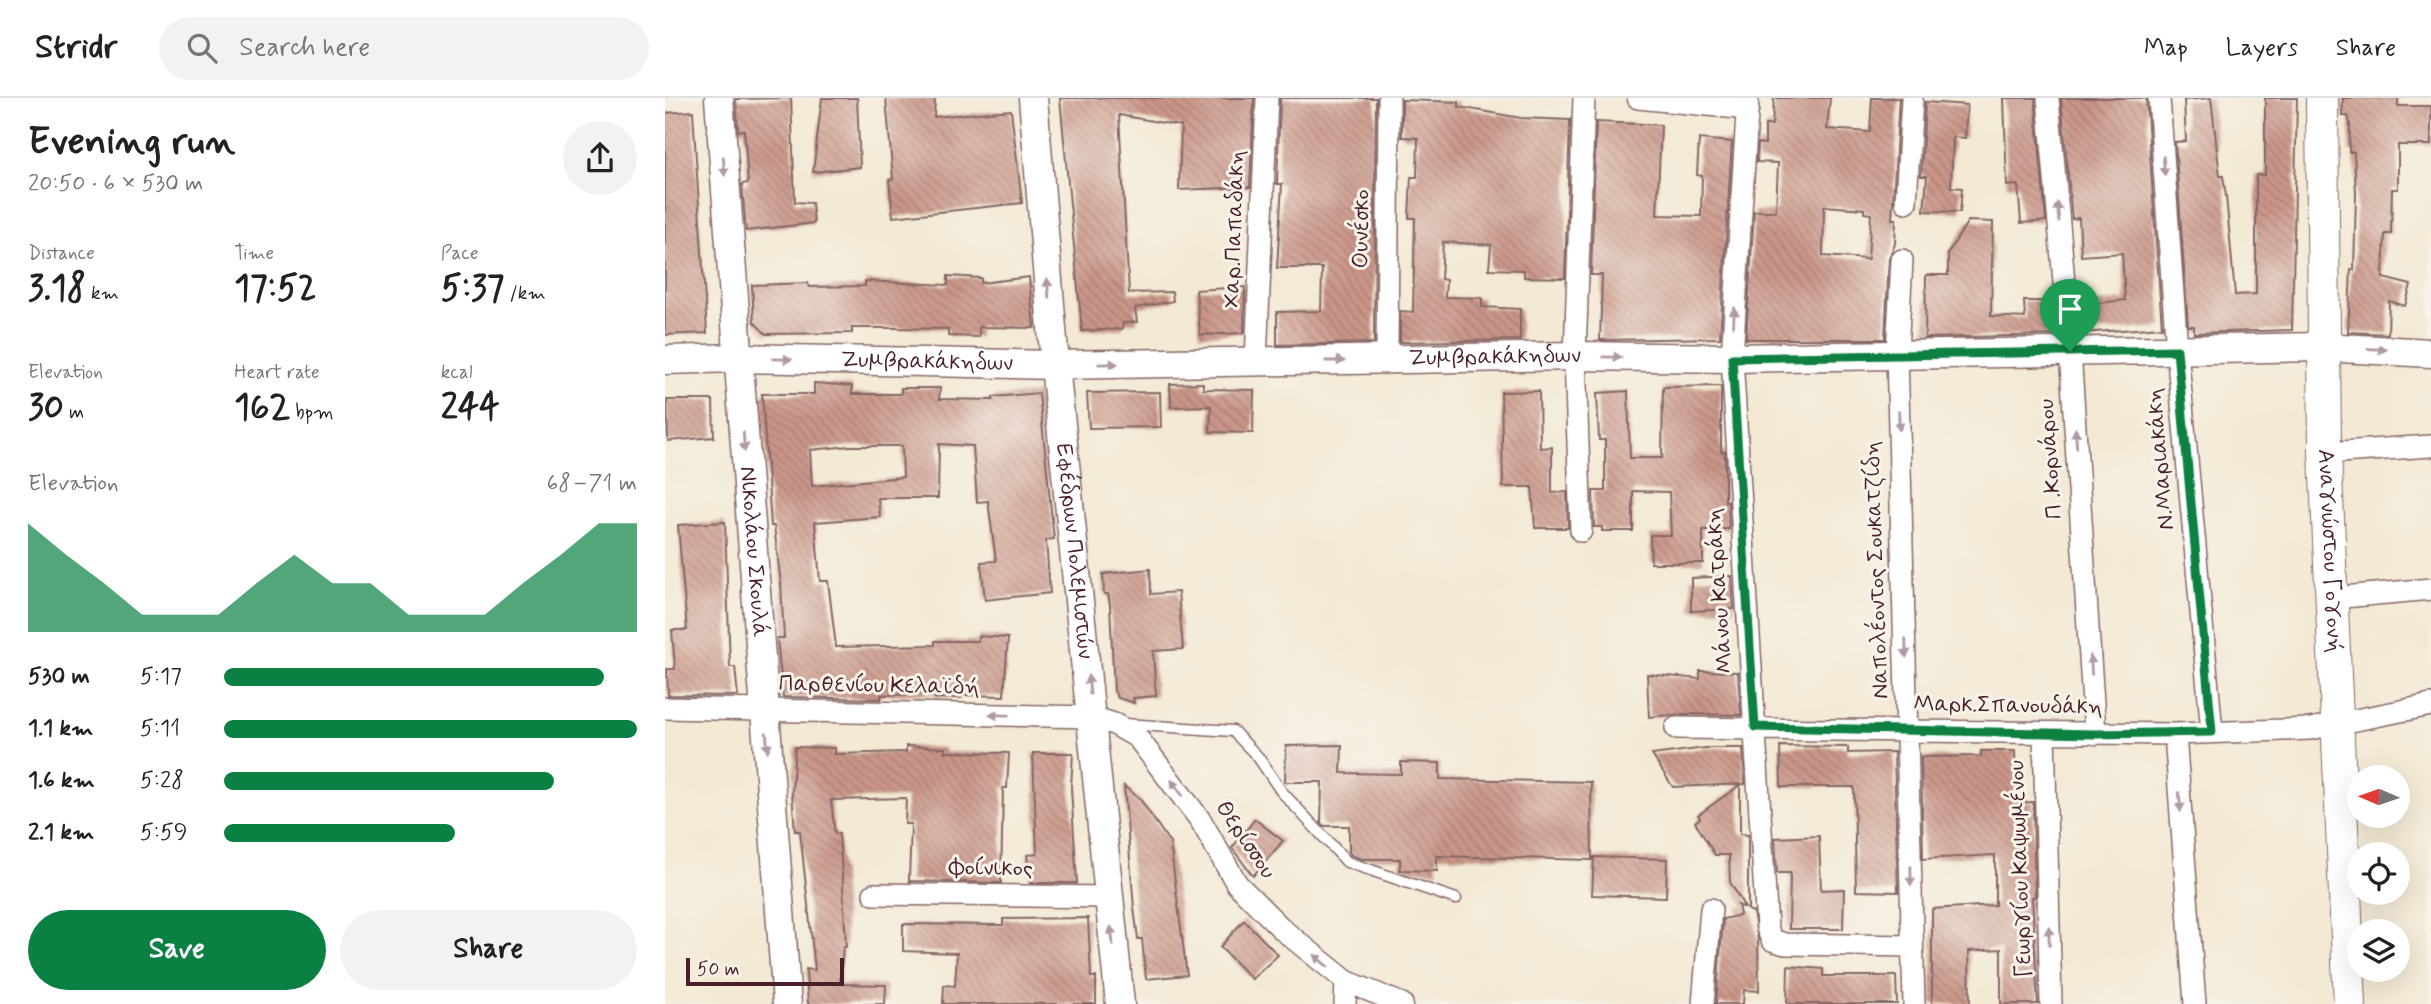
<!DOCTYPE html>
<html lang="en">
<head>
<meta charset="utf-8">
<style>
  body { margin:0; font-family:Mynerve,sans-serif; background:#f2f2f2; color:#222; height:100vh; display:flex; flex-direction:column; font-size:26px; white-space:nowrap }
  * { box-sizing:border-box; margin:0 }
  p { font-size:23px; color:#767676 }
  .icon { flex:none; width:38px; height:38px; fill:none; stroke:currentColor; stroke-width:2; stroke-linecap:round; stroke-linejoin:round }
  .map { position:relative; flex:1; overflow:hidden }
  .sheet { display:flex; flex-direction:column; background:#fff; width:665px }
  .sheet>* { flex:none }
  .needle { width:46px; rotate:272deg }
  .fabs { position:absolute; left:1682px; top:667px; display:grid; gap:14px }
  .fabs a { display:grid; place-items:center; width:63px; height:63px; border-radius:50%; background:#fff; box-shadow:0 7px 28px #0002; font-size:35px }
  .scale { position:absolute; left:21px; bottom:18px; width:158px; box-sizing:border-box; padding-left:7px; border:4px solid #4a1f2b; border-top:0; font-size:19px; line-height:24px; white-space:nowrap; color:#4a1f2b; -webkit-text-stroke:5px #f7f3e8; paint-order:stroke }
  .pin { position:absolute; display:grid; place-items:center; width:60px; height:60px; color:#fff; margin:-72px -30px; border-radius:50% 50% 50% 0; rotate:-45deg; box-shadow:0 0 7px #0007 }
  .pin .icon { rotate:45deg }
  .round { display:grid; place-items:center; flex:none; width:74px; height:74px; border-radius:37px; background:#f2f2f2 }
  .head { display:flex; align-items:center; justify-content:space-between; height:119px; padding:0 28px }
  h1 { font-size:38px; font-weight:700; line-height:52px }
  .stats { display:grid; grid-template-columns:repeat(3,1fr); gap:10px; height:119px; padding:7px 28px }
  .stats div { display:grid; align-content:center }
  .stats b { font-size:35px; font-weight:700 }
  .stats small { font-size:19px; font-weight:400 }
  .stats p { font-size:19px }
  .chart { height:196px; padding:14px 28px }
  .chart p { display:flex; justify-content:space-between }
  .chart svg { width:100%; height:126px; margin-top:7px; fill:#0b8043; opacity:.7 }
  .action { display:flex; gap:14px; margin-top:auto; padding:14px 28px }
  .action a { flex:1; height:80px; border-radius:42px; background:#0b8043; color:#fff; font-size:28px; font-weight:700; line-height:80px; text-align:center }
  .action a+a { background:#f2f2f2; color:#222 }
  ul { padding:0 28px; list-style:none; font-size:23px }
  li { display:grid; grid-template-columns:112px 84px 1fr; align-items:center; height:52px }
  li i { height:18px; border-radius:9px; background:#0b8043 }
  header { display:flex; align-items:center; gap:42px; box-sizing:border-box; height:98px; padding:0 35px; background:#fff; border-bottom:2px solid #e0e0e0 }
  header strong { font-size:33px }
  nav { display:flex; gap:38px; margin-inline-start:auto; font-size:24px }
  .search { width:490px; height:63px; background:#f2f2f2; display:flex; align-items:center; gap:18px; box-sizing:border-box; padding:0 24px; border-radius:38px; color:#767676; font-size:26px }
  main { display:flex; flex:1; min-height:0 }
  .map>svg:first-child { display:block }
  .building { fill:url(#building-back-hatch); fill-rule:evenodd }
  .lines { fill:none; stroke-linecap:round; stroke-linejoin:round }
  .lane-casing { stroke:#856666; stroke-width:13 }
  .street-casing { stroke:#856666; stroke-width:24 }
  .secondary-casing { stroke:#856666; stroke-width:31 }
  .primary-casing { stroke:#856666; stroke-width:34 }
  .lane { stroke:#fff; stroke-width:10 }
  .street { stroke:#fff; stroke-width:21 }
  .secondary { stroke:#fff; stroke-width:28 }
  .primary { stroke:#fff; stroke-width:32 }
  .oneway { fill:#ae9aa0 }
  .route-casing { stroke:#fff; stroke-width:14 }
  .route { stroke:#0b8043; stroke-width:9 }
  .labels { text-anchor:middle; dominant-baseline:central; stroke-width:6; stroke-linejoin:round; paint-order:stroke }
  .street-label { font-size:23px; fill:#4a1f2b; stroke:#f7f3e8 }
</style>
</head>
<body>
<header>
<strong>Stridr</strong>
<div class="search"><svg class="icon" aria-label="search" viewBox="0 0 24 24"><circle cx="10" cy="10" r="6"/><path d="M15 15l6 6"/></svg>Search here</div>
<nav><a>Map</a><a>Layers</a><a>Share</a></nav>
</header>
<main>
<section class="sheet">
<div class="head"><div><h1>Evening run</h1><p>20:50 · 6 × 530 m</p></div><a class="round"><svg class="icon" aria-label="share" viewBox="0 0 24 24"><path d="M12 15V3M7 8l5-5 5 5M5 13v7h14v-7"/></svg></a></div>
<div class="stats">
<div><p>Distance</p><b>3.18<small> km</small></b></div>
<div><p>Time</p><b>17:52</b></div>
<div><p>Pace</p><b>5:37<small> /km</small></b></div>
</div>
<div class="stats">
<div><p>Elevation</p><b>30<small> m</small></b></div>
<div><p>Heart rate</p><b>162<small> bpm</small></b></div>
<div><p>kcal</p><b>244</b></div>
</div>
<div class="chart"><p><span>Elevation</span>68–71 m</p>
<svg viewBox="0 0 160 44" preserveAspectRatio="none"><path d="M0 44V6L10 17L20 27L30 38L40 38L50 38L60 27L70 17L80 27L90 27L100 38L110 38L120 38L130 27L140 17L150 6L160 6V44z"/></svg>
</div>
<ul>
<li><b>530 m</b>5:17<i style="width:92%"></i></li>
<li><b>1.1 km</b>5:11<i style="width:100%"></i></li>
<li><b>1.6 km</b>5:28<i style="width:80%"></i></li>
<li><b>2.1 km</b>5:59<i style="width:56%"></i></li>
</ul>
<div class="action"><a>Save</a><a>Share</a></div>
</section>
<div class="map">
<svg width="1766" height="906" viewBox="0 0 1766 906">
  <defs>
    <pattern id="building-back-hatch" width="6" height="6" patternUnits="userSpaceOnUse" patternTransform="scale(1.75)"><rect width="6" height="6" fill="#cb978a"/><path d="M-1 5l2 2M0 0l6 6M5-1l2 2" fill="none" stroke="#a77b71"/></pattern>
  </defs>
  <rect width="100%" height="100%" fill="#f7f3e8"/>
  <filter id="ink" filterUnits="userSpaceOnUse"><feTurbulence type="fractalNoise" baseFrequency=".0143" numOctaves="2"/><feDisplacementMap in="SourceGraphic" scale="14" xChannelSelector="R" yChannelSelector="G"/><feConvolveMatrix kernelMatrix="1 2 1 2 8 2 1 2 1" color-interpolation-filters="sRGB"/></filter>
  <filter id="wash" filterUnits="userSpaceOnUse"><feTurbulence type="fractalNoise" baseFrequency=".00686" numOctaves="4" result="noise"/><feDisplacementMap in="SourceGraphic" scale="28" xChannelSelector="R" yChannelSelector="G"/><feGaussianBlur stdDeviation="1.57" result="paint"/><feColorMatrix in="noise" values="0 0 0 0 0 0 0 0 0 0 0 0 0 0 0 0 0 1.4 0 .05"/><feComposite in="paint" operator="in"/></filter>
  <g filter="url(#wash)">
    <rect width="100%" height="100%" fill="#f3e9d4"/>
    <g id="blocks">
      <path class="building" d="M126,0l4,104 17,1 2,20 -68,8 -4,-47 6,-1 -4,-53 -6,1 -2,-32z
        M157,0h35l3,69 -47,5z
        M221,0h49l-1,19 77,-7 11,93 -129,14 -4,-37 4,-1z
        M395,0h194l-4,89 -71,3 2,-64 -62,-11 10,178 43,-1 1,9 -38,7 2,14 -14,1 -1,6 -40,2z
        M615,0h96l-2,245 -97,2v-33l44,-1 1,-43h-45l5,-84h-5z
        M1109,0h56l-3,31 43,3 2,-34h27l-7,121h4l-1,25 -6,15 -4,80h-139l8,-128h22l2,-48 -21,-1 1,-19 7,1v-19h7zM1159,108l40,3v4l7,1 -3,45 -45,-3z
        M1339,0h31l11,123 -25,2 -3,-38 -11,1z
        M1396,0h85l16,229 -80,6 -3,-28 46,-5 -3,-47 -41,3 -2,-38 -7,1z
        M1546,0l9,78h3l3,20 9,99 21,-1v-119h9v-77h32l-5,232 -98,3v-7h-6l-13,-184 11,-1 -2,-41z
        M1678,0h55v8h33v39h-33v44h-6l-1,45h-6l-2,44 28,7 -6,21 -16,-5 -1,33 -40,-2 3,-62h3l2,-76 -2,-42h-5l1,-29 -2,-7h-6z
        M737,2l57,2v5l62,11 49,2 -5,158 -41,-1v-7l-35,-1 2,-24 -48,-3 -2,37 5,1 -1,17 37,1v9l38,2v31l-120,2v-31l13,1 2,-94h-6l2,-41h6l1,-39 -16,-1z
        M1260,4l42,3 -2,33 -12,-1 -2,50 11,1 -2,24 -36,-1 3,-35h-6z
        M28,13l14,222 -42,2v-222z
        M931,24l65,3 -4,90 44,1 1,-40 -5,-1 2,-36 33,3 -12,196 -120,2 2,-65h-11z
        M1303,123l25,1 -2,94 34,2 -1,-17h28l3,34 -130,3 1,-63h22v-22z
        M283,178l33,2v5l48,-6 5,51 -55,-1v10l-31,-1v-7l-54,-1h-42v5l-86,1 -12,-12 -2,-37 56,-2 1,4 56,-1v-5l83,4z
        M580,189l-1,46 -44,2 -4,-45z
        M149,285l38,3v8h49v-6h39l-1,11 54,1v-3l46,-4 15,146 -8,1 4,53 -65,7 -4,-38 15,-1 -8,-60 -11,1 -4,-56 -34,-2 -1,54h-60l2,19 -65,5 5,59h8l8,66 99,-2v-4h43v-5l30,2 -4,58 -43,-1v3h-26v-4l-54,1v4l-98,-2 -6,-59h7l-3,-54 -7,-58h-3l-9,-132h52zM186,348h51l1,31 -91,9 -2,-36z
        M538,285v6l51,1 -1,43 -43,-1 1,-26 -40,1 -1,-23z
        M1056,288v66h4v49h3l1,28 -26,1v33h-52l-1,-28h21l-2,-43 -36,-1v40h-31v-4h-8l-1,-36h12v-51h-6l-2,-47 31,-2 2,67h32l1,-71z
        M874,293l1,57 12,-1v46l15,-1 1,36h-33l-3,-41h-29l-2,-95z
        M495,294l1,35 -72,1 -2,-35z
        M2,302h46l1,37 -46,4z
        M60,424l5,145h5l3,29 -70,-1 -1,-26h8l-3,-39h15l-9,-105z
        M485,471l1,25 27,-2 5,57 -30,2 3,45 -23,2 1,5 -16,-5 -4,-7 -4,-86 -2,-11h-4l-1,-20z
        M1067,478l2,33 -43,2v-33z
        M1035,573l38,1 3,43 -56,-1 -36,3 -2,-43 53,5z
        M677,647l-1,28 60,1v-12l39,1v16l151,3 1,78 -155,-4v15l-37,-1v-11h-38l-11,-4 -2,-3v-26h-25l-3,-3 1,-41h-37l1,-36z
        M241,648l39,2v4l64,1 -2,35h-4l-2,95 -92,-2 2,-57h-6l1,-26 -75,2 4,34h4l4,53 3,60h-3l-3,37 46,1 -1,19h-77l-2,-35 9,1 -15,-139h-5l-3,-39 3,-45 40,1v6l71,-2z
        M1115,648l68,1v6l46,-1 4,140 -42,-1 -2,-104h-73z
        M1040,650h38l2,36 -72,3 -21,-32z
        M1316,653h34l1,52 17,-1 2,95h-3l6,107h-37v-55l-32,2 1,53h-38v-95l63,-4v-50l-72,4 -2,-102 60,-1z
        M368,655h40l-2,35 6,95h-47l-3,-28 10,-1z
        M1075,687v49l8,1v75l5,2 5,28 1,51 -15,-1 -1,14h-27l7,-85 17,-4 -2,-10 7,3 -15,-26 -1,-27h-14l-20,-33 5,-4 -2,-3z
        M459,688l16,13 30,44 17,132 -41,4 -4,-40h-4l-4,-31z
        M590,721l28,22 -30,35 -21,-28z
        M1154,738l2,54 23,-1 -1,40h-54l1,-56h-13l-2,-35z
        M929,759l73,2 -1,38 -74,-2z
        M423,820l3,59h5v27h-153l1,-19 11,1 2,-33 -54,-2v-27l100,1v-6z
        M579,822l34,35 -26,24 -32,-32z
        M1123,868l35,3v7h73l1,28h-110z"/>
    </g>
  </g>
  <g filter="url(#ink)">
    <use href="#blocks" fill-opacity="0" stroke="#856666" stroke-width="2"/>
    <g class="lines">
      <defs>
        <path id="lane" d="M459,626l109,7 25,26 23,34 66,71 109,37"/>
        <path id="street" d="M973,0l110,11
          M1083,0l-16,260 35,570 5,12 13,4 127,2
          M1383,0l22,253 25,383
          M1494,0l18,252 35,382
          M1241,104l6,-104
          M1237,162l-5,93 17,651
          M722,262l2,-262
          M591,263l11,-263
          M1660,355l106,-7
          M916,433l-6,-175 9,-258
          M1667,500l99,-9
          M0,610l427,9 22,7 23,13 64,84 36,63 46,46 63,51 56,23
          M1011,630l499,6 135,-5 121,-24
          M1379,635l7,271
          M1510,636l20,270
          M209,796l233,3
          M680,906l1,-23
          M1038,906l8,-95"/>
        <g id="secondary">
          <path id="s1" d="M54,0l68,906"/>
          <path id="s2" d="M368,0l22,267 65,639"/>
          <path id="s3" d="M0,262l73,-2 317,7 520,-9 157,2 590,-11 109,6"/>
        </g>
        <g id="primary">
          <path id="s4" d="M1657,0l3,355 25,551"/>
        </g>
      </defs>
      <use href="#lane" class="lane-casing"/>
      <use href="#street" class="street-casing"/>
      <use href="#secondary" class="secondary-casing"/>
      <use href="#primary" class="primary-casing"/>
      <use href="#lane" class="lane"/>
      <use href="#street" class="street"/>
      <use href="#secondary" class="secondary"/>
      <use href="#primary" class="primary"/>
    </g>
    <defs><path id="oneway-solid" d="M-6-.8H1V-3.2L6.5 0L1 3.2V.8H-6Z" transform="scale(1.75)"/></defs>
    <g class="oneway">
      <use href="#oneway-solid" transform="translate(59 68) rotate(86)"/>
      <use href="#oneway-solid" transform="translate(1499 68) rotate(86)"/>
      <use href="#oneway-solid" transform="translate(1393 114) rotate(-95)"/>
      <use href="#oneway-solid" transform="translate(383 190) rotate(-95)"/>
      <use href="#oneway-solid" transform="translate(1069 219) rotate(-86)"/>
      <use href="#oneway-solid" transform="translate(1712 251) rotate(2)"/>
      <use href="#oneway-solid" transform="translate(947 259) rotate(1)"/>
      <use href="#oneway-solid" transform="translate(117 261) rotate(1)"/>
      <use href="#oneway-solid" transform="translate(670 263)"/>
      <use href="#oneway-solid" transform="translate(443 266) rotate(-1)"/>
      <use href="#oneway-solid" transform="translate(1234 323) rotate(88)"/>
      <use href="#oneway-solid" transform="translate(1411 340) rotate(-94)"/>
      <use href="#oneway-solid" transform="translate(79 344) rotate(86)"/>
      <use href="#oneway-solid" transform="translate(1241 550) rotate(88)"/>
      <use href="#oneway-solid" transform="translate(1426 567) rotate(-94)"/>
      <use href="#oneway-solid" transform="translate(424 587) rotate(-96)"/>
      <use href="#oneway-solid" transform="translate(334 617) rotate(-179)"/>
      <use href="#oneway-solid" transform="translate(102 644) rotate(86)"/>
      <use href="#oneway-solid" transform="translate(512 690) rotate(-126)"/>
      <use href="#oneway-solid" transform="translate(1515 704) rotate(86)"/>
      <use href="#oneway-solid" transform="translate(1246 778) rotate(89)"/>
      <use href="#oneway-solid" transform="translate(447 838) rotate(-97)"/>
      <use href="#oneway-solid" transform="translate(1384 838) rotate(-92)"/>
      <use href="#oneway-solid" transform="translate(656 863) rotate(-141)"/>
    </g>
  </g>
  <g class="lines" filter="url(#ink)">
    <defs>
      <path id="route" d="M1512,252l35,382 -117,2 -340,-7 -23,-369z"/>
    </defs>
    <use href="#route" class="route-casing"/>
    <use href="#route" class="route"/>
  </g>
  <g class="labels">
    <g class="street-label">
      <text transform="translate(570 131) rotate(-88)">Χαρ.Παπαδάκη</text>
      <text transform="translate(697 131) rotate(-89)">Ουνέσκο</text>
      <text stroke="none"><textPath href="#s3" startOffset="830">Ζυμβρακάκηδων</textPath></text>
      <text stroke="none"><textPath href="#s3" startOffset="262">Ζυμβρακάκηδων</textPath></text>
      <text transform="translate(1386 361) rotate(-94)">Π .Κορνάρου</text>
      <text transform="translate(1496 361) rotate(-95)">Ν.Μαριακάκη</text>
      <text stroke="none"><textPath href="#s1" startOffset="455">Νικολάου Σκουλά</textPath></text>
      <text stroke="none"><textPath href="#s2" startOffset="455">Εφέδρων Πολεμιστών</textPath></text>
      <text stroke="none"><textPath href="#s4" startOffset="453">Αναγνώστου Γογονή</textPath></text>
      <text transform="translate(1212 472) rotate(-92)">Ναπολέοντος Σουκατζίδη</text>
      <text transform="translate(1055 493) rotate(-94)">Μάνου Κατράκη</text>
      <text transform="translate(214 588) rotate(1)">Παρθενίου Κελαϊδή</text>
      <text transform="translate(1343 608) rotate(1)">Μαρκ.Σπανουδάκη</text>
      <text transform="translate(580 742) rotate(56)">Θερίσσου</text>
      <text transform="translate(326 771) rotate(1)">Φοίνικος</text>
      <text transform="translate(1356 771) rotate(-92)">Γεωργίου Καψωμένου</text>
    </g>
  </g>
</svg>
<div class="fabs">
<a><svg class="needle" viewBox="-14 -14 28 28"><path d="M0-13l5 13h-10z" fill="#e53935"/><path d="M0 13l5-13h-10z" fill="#767676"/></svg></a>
<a><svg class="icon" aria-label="locate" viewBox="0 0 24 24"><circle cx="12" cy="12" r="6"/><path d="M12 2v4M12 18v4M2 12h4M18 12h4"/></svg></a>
<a><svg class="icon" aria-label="layers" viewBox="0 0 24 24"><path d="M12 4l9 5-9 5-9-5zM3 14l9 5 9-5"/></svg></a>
</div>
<div class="scale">50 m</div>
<div class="pin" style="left:1405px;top:253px;background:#1e9e55"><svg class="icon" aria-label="arrive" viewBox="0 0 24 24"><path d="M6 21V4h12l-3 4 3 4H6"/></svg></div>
</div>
</main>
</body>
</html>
